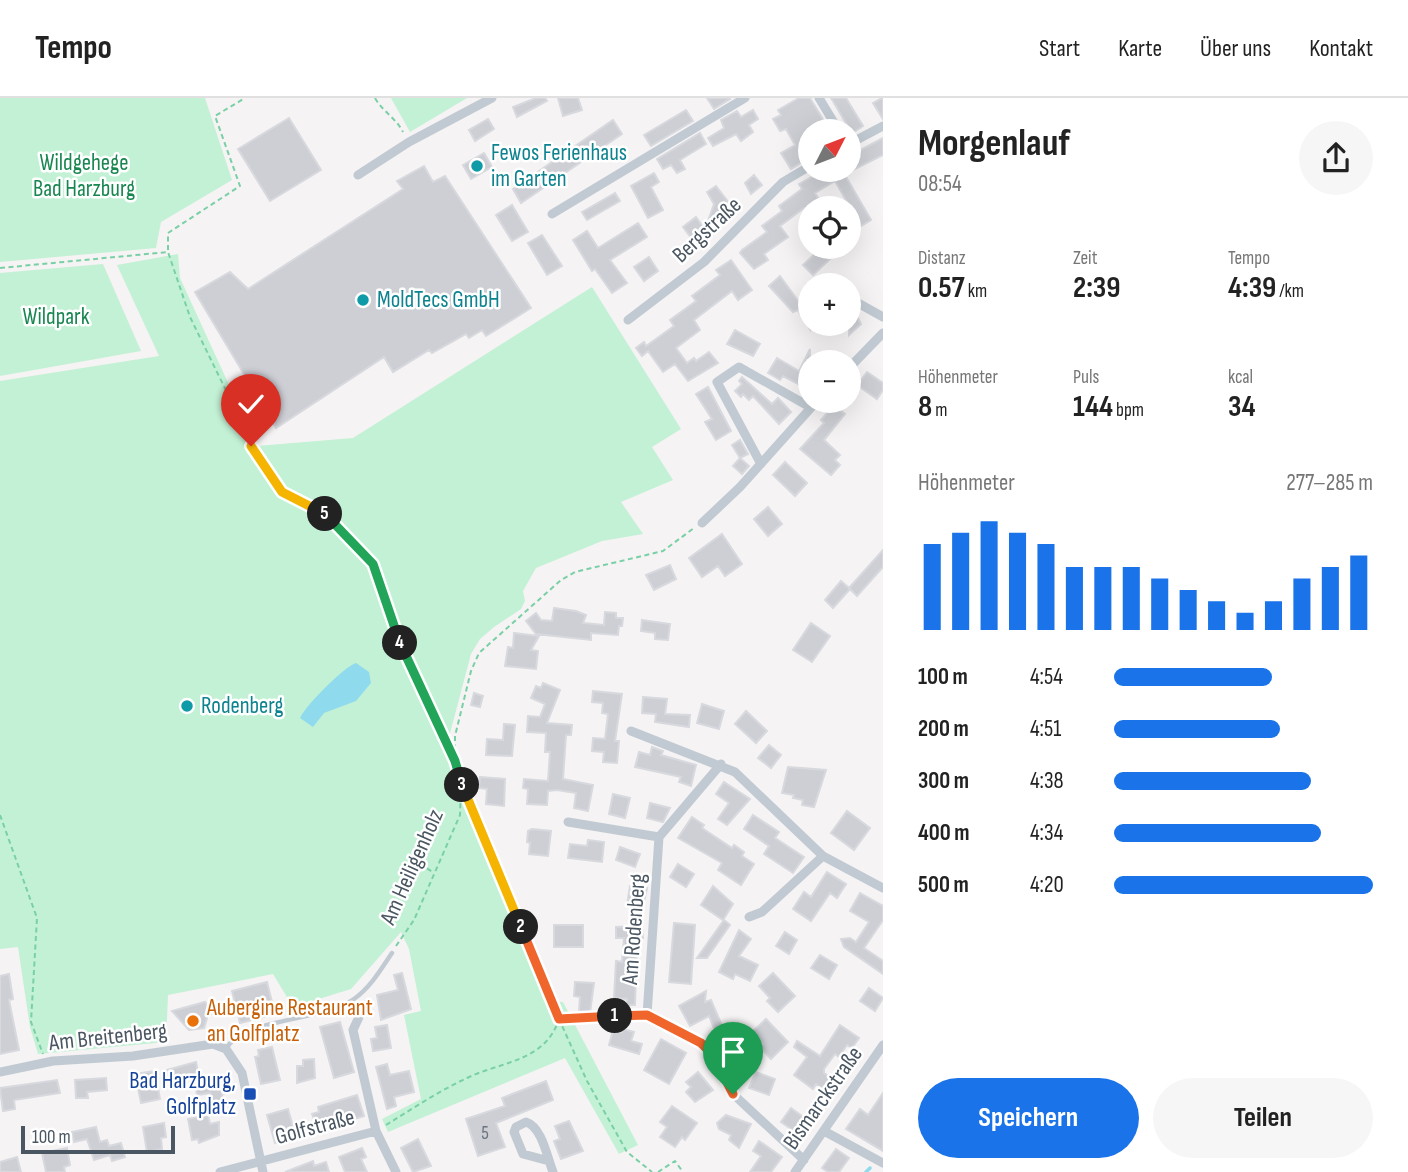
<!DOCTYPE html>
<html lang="de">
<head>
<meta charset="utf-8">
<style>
  body { margin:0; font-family:"Sofia Sans Condensed",sans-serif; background:#f6f6f6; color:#222; height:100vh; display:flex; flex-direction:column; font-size:26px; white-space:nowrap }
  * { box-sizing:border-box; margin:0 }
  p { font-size:23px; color:#767676 }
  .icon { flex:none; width:38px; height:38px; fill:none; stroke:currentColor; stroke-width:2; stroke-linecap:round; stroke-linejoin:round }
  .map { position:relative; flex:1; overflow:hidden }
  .panel { display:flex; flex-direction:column; background:#fff; width:525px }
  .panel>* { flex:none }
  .needle { width:46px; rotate:48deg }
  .fabs { position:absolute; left:798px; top:21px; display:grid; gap:14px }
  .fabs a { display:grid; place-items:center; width:63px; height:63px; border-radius:50%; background:#fff; box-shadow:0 7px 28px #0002; font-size:35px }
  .scale { position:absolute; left:21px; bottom:18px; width:154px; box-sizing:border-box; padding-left:7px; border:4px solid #4a5661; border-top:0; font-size:19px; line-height:24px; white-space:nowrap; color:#4a5661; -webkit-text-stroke:5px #fff; paint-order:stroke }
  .pin { position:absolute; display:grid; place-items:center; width:60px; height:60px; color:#fff; margin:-72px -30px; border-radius:50% 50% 50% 0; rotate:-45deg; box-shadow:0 0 7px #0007 }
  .pin .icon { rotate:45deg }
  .km { position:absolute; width:35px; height:35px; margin:-18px; border-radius:50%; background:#222; color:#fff; font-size:19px; line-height:35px; text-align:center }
  .round { display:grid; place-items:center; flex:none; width:74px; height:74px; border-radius:37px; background:#f6f6f6 }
  .summary { display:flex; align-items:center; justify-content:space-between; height:119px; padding:0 35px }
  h1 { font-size:38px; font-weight:700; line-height:52px }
  .metrics { display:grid; grid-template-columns:repeat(3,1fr); gap:10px; height:119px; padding:7px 35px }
  .metrics div { display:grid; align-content:center }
  .metrics b { font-size:30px; font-weight:700 }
  .metrics small { font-size:19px; font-weight:400 }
  .metrics p { font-size:19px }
  .chart { height:196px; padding:14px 35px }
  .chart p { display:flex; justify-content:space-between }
  .chart svg { width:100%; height:126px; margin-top:7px; stroke:#1a73e8; stroke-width:6 }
  .primary-button { display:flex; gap:14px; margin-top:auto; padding:14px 35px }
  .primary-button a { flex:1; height:80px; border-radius:42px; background:#1a73e8; color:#fff; font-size:28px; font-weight:700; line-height:80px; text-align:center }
  .primary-button a+a { background:#f6f6f6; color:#222 }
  ul { padding:0 35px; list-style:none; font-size:23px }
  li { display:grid; grid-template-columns:112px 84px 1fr; align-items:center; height:52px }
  li i { height:18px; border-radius:9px; background:#1a73e8 }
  header { display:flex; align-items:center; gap:42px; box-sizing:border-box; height:98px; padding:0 35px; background:#fff; border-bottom:2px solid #e0e0e0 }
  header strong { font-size:33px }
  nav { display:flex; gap:38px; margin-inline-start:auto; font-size:24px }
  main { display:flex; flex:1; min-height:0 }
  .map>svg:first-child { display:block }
  .green { fill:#c3f1d5 }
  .water { fill:#90daee }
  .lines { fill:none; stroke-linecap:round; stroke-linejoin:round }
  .stream { stroke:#90daee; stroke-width:3.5 }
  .building { fill:#cdcfd5; stroke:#d7d9de; stroke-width:2 }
  .path { stroke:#7ad0a6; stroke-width:2; stroke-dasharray:5 3.5; stroke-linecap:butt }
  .service { stroke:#c1cad2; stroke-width:4.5 }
  .minor { stroke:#c1cad2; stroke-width:9 }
  .split-1-casing { stroke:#fff; stroke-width:14 }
  .split-2-casing { stroke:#fff; stroke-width:14 }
  .split-3-casing { stroke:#fff; stroke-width:14 }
  .split-4-casing { stroke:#fff; stroke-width:14 }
  .split-5-casing { stroke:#fff; stroke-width:14 }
  .split-6-casing { stroke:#fff; stroke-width:14 }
  .split-1 { stroke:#f0652b; stroke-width:9 }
  .split-2 { stroke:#f0652b; stroke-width:9 }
  .split-3 { stroke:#f5b400; stroke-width:9 }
  .split-4 { stroke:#22a559; stroke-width:9 }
  .split-5 { stroke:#22a559; stroke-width:9 }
  .split-6 { stroke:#f5b400; stroke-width:9 }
  .culture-dot { fill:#0f9aa8; stroke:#fff; stroke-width:2.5 }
  .food-dot { fill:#e8710a; stroke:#fff; stroke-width:2.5 }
  .transit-dot { fill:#1a4fb4; stroke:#fff; stroke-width:2.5 }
  .labels { text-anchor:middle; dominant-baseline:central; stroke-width:5; stroke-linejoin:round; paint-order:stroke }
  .number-label { font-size:19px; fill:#6b747e }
  .culture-label { font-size:23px; fill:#0d838f; stroke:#fff; text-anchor:start }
  .park-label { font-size:23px; fill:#17864f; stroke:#fff }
  .street-label { font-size:23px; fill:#4a5661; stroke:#fff }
  .food-label { font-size:23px; fill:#c56008; stroke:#fff; text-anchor:start }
  .transit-label { font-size:23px; fill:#164399; stroke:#fff; text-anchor:end }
</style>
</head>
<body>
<header>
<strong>Tempo</strong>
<nav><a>Start</a><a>Karte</a><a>Über uns</a><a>Kontakt</a></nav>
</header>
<main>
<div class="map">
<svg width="883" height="1074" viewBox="0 0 883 1074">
  <rect width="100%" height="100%" fill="#f5f3f3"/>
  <path class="green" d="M0,0h205l27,82 -71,42 -5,26 -156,14z
    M391,0h76l-57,34z
    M178,156l2,24 77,168 96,-8 239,-151 89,142 -29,18 21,33 -52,22 22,32 -41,7 -66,27 -13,23 2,10 -4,8 -27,18 -14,12 -9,15 -22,83 86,210 -7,3 22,51 13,1 75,143 -19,9 -54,-96 -177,74 -6,-13 39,-20 -17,-84 17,-4 -12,-62 -8,-17 -50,57 -58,18 -20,-33 -105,21 -2,47 -128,12 -8,-27 -12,-80 -18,2v-568l159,-25 -42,-91z
    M103,166l38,87 -141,25v-103z"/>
  <path class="water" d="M356,565l13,9 2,11 -15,18 -32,12 -11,14 -13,-9c6,-13 45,-52 56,-55z"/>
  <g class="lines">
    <path class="stream" d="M866,1074l4,-4"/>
  </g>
  <path class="building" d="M536,0h9l2,3 -30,16 -4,-10z
    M558,0h20l4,12 -19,6z
    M707,0h22l1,1 -16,10z
    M799,0h11l20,33h-20v26l-19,12 -10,-16 14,-8 -9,-16 -6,2 -7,-12 8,-4 -3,-5z
    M831,0h15l17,28 -11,7z
    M882,0h1v21l-10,-16z
    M686,12l7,11 -42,25 -7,-11z
    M753,12l5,9 -9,6 4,7 -12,9 -5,-7 -23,12 -5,-8 16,-10 -3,-8 16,-9 4,6z
    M289,20l32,52 -51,31 -32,-52z
    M488,21l6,10 -19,12 -6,-11z
    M613,22l9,14 -101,69 -8,-14z
    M700,35l6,11 -26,16 5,9 -8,4 -6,-8 -8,4 -6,-10z
    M883,40v17l-34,17v-16z
    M484,55l8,14 -21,12 -8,-14z
    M424,68l9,16 12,-6 86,132 -45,28 -4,-6 -13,8 -3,-4 -34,19 -3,-3 -36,22 -9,-15 -108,71 -81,-136 35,-20 18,17 155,-100 -6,-8z
    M824,72h18l29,50 -10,6 -26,-45 -20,12 9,15h-20l-24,18 8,11 -24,17 4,6 -14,9 -14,-16 2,-3 25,-18 -5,-6 20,-15 -3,-5 23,-17 -3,-5z
    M654,75l5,9 -8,5 12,23 -15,8 -17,-32z
    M754,77l8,10 -11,9 -6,-11z
    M716,88l14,18 6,-4 5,7 -20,15 -13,-1 6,-17 -7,-12z
    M615,95l5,8 -33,19 -5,-8z
    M512,107l16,27 -16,9 -16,-26z
    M696,119l15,20 -14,9 -14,-19z
    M638,125l9,14 -37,23 17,23 -15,10 -17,-24 -3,2 -19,-31 14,-9 11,17z
    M542,137l20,31 -15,9 -19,-32z
    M822,149l10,10 -19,18 -10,-10z
    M649,159l9,14 -14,10 -10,-14z
    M731,162l21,30 -14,10 -6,-9 -38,29 6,10 -24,18 11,15 7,-5 2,3 13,-9 9,11 -30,18 -13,-17 -12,8 -15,-21 -6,5 -6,-8 8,-6 2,4 28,-20 -4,-6 26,-19 -4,-5 28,-21 -4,-5z
    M780,178l22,30 8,-6v29l-12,-19 -5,2 -24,-26z
    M855,214l6,12 -12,11v-17z
    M735,232l25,14 -7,12 -26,-12z
    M810,251v41l-27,-14 -3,4 -12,-7 9,-15 22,13z
    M867,274l16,11v7l-6,9 -20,-14z
    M742,279l30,27 6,-6 13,14 -12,12 -26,-28 -4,4 -6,-6 -2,3 -6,-6 7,-7 -3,-3z
    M708,289l23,44 -15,9 -11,-18 7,-3 -16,-25z
    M834,307l11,9 -21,26 16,15 -5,5 5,5 -9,10 -31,-26 24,-26 -3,-3z
    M740,342l8,14 -8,4 -8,-13z
    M740,360l9,8 -7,8 -9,-8z
    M785,364l22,21 -12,13 -22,-21z
    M768,409l14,17 -14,12 -14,-17z
    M722,436l20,30 -17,12 -7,-10 -16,11 -13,-19z
    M883,452v17l-26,29 -7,-7 -17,19 -8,-8 16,-19 8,7z
    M670,467l6,14 -22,11 -8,-15z
    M554,510l22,3 10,4 -3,8 21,2 1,-13 11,1v5h7l-1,8h-3l-1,9 -27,-2v7l-55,-6 -10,-13 10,-8 5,7 11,1z
    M642,522l28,4 -2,16 -13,-1v-6l-14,-2z
    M811,525l19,13 -18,26 -19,-12z
    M514,535l25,3 -8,14 7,1 -2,18 -31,-3 3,-19 5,1z
    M543,585l17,7 -13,33 25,2 -1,10h-5l-3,44 30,6 -5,26 -14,-3 2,-15 -19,-3 -9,1 -1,14 -20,-1 1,-15 -5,-1 1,-9 24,2 2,-29h-5l1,-19 -19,-1 1,-16 12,1 5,-13 -14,-6 5,-12 5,2z
    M593,593l29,3 -7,47h4l-2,22 -14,-1 1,-10 -12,-1 1,-13 12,1 3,-25 -6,-1 1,-10 -11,-1z
    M474,595l9,3 -3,11 -9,-2z
    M643,599l24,2 -2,15 25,1 -1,12 -34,-5 1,-8 -14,-1z
    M702,606l22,7 -5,18 -22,-6z
    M746,613l21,20 -11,12 -21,-19z
    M504,626l11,1 -3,31 -26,-1 1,-16 16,1z
    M769,647l12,10 -10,13 -13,-10z
    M652,649l11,4 -2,4 35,10 -5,21 -12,-4 2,-5 -46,-10 4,-15 11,3z
    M788,669l38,3 -12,37 -12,-2 1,-5 -10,-2 1,-3 -12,-2z
    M480,679l25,2 -1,27 -18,-2 1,-15 -8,-1z
    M724,684l26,17 -23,26 -9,-6 11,-16 -13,-9z
    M613,696l17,4 -5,20 -16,-4z
    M650,705l20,5 -7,14 -16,-4z
    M847,713l23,17 -16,22 -23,-17z
    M753,717l26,17 -4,6 29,19 -11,16 -29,-19 5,-8 -25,-17z
    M692,719l12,8 -2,3 30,20 2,-3 10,7 -2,4 12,8 -13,21 -23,-15 4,-7 -44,-25z
    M532,731l19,2 -3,25 -19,-2 1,-11 -3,-1 1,-11z
    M588,742l16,2 -2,20 -34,-4 2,-14 17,2z
    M620,749l20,7 -5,13 -19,-7z
    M678,766l16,10 -8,13 -16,-10z
    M827,774l19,12 -9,14 -7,-5 -19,28 -18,-12 11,-17 7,5z
    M630,788l17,2 -4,19 -16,-2z
    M713,788l20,18 -10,16 -22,-15z
    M860,795l23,13v14l-19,28 19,13v13l-39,-27 -3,-8 9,-1 6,4 13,-20 -19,-11z
    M724,822l6,5 -23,33h-10z
    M674,825l21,2 -4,59 -22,-2z
    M554,827h29v22h-29z
    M642,828l1,12h-6l-2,67h-9l1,-6 -13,-1 2,-37 6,1 2,-24h-8v-11z
    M739,832l12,9 -12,17 19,9 -8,16 -15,-7 -2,5 -14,-7z
    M785,834l12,8 -8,14 -13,-8z
    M820,857l17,10 -8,14 -18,-11z
    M402,875l9,36 -30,11 -4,-25 21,-5 -4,-15z
    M773,875l22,23 -17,16 -11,-11 3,-3 -11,-12z
    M9,876l4,25 -4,1 10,50 -19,4v-78z
    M267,884l8,32 -35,9 -8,-32z
    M575,884l19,1 -4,30 -11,-1 1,-15 -6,-1z
    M869,890l14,10 -8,13 -15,-10z
    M706,893l-1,11 6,-2 12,28 -8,3 -6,-15 -19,10 -11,-20z
    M205,904l10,11 -7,2 -4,13 -15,2 -17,-19z
    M766,921l22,23 -17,17 -11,-12 3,-3 -11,-12z
    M340,924l14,50 -20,6 -14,-51z
    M387,927l4,23 -18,3 -2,-12 6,-1 -2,-11z
    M840,927l19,13 -7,10 -5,-3 -8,12 -4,-3 -11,15v4l7,5 -8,11 -7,-5 -3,5 -19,-14 13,-18 -13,-10 3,-6 23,15z
    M623,931l11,3 -3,9 11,3 -3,10 -30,-9 4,-15 9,2z
    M661,941l25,14 -17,31 -25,-14z
    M737,947l7,5 -12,14 -7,-5z
    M272,949l8,33 -19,4 -6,-27 4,-1 -1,-6z
    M314,961l1,19 -18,5v-17h6v-6z
    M196,964l3,14 -30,1 -2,-7z
    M387,966l3,11 19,-4 5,21 -20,5 2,9 -9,3 -11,-42z
    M155,973l5,28 -19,4 -3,-15 5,-1 -2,-14z
    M698,974l15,18 -18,12 -9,-10 5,-5 -5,-5z
    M756,974l19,7 -6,16 -20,-7z
    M221,978l1,6 6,-1 2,11 -8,2 1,7 -11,3 -2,-11 -13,2 -2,-14z
    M106,980l1,12 -20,2 1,6h-12l-1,-18z
    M57,982l3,13 -46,7 1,9 -12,2 -3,-23z
    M546,983l7,19 -57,23 9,24 -27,9 -12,-37 39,-13 -3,-8z
    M883,995v58l-37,-22 14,-20 8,6z
    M357,997l7,21 -37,11 -4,-7 -8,2 -3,-8 7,-2 -1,-5z
    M672,1008l25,17 -12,17 -3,-3 -7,10 -15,-10 7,-10 -7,-5z
    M791,1010l15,11 -9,14 -16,-11z
    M288,1011l8,28 -21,6 -8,-28z
    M208,1017l2,9 9,-2v13l-20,8 -1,-4 -6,1 -4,-21z
    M726,1017l25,9 -12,24 -10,-8 2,-5 -12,-6 -2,-6z
    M569,1023l14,30 -22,8 -7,-18 6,-2 -5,-13z
    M164,1025l2,14 -5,1 1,11 -15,3 -4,-25z
    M96,1029l4,15 7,-2 2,6 12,-3 4,14 -13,4 -2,-6 -16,5 -7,-21 -13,3 -2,-10z
    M418,1041l13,27 -18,6 -12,-24z
    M759,1043l23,16 -11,15h-21l11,-16 -8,-5z
    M67,1050l3,17 -6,2 1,5h-19l-4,-19z
    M362,1050l4,9 -5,2 6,13h-22l-6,-15z
    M836,1051l13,9 -10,14h-11l-6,-4z
    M17,1059l4,15h-21v-10z
    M313,1063l1,5 12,-4 3,10h-44z"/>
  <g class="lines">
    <path class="path" d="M375,0c8,14 21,20 28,34
      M168,152v-17l72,-47 -25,-70 30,-18
      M0,170l168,-16 22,65 76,155 16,20 26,11 26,18 39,43 7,13 12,49 63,135
      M0,717l37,103 -6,104 12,32
      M381,820l38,-55 15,10
      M396,848l18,-26 46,-105 1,-33 -6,-21v-25l16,-65 8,-18 82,-73 14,-8 88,-21 31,-23
      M636,918l-77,3 28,62 40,71 25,20
      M386,1027c26,-16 53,-34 81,-47 35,-17 78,-16 92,-59l-98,-235
      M658,1074l17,-11 8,11"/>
    <path class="service" d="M226,951c18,-32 96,-27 128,-50 17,-12 27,-30 38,-46"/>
    <path class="minor" d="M819,0l20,33
      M849,46l34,-18
      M358,77l51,-33 83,-44
      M552,116l193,-116
      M849,200l34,19
      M628,222l76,-58 79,-80 27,-16
      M849,270l34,-35
      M761,366l-44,-82 22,-15 71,40
      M702,425l38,-36 77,-86
      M631,633l104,41 88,84 60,32
      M721,666l-62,73 -12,178 60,33 26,46 71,66
      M568,724l91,15
      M749,819l13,-5 61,-56
      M359,919l-6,13 23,101
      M0,974l53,-11 80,-5 80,-12 13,5 16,24 21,99
      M824,1033l59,32
      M549,1063l-26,-7 -9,-22 2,-5 10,-5c16,5 21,35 27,50
      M220,1074l156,-41 20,41
      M795,1074l88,-127"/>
  </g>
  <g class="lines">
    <defs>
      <path id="split-1" d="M615,918l32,-1 54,28 12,12 20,39"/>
      <path id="split-2" d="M521,829l38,92 56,-3"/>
      <path id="split-3" d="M462,687l59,142"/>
      <path id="split-4" d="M400,545l55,118 7,24"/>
      <path id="split-5" d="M325,416l48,50 27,79"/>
      <path id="split-6" d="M251,348l31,46 43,22"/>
    </defs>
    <use href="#split-1" class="split-1-casing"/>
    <use href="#split-2" class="split-2-casing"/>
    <use href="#split-3" class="split-3-casing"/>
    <use href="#split-4" class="split-4-casing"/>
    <use href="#split-5" class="split-5-casing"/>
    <use href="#split-6" class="split-6-casing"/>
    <use href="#split-1" class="split-1"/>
    <use href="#split-2" class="split-2"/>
    <use href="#split-3" class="split-3"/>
    <use href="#split-4" class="split-4"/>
    <use href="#split-5" class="split-5"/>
    <use href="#split-6" class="split-6"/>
  </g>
  <g class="culture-dot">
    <circle cx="477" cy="68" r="7"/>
    <circle cx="363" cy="202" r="7"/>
    <circle cx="187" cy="608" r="7"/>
  </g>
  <circle class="food-dot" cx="193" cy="923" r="7"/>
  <rect class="transit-dot" x="243" y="989" width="14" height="14" rx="3.5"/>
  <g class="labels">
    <g class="number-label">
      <text x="485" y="1035">5</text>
    </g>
    <g class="culture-label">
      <text x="491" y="55">Fewos Ferienhaus<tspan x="491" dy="26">im Garten</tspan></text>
      <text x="377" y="202">MoldTecs GmbH</text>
      <text x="201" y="608">Rodenberg</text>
    </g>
    <g class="park-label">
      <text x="84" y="65">Wildgehege<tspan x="84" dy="26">Bad Harzburg</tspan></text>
      <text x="56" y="219">Wildpark</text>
    </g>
    <g class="street-label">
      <text transform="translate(707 132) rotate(-43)">Bergstraße</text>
      <text transform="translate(412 769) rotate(-66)">Am Heiligenholz</text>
      <text transform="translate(634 831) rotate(-86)">Am Rodenberg</text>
      <text transform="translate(108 939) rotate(-6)">Am Breitenberg</text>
      <text transform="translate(823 1000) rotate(-55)">Bismarckstraße</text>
      <text transform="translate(315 1029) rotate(-15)">Golfstraße</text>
    </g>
    <g class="food-label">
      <text x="207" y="910">Aubergine Restaurant<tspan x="207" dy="26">an Golfplatz</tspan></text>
    </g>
    <g class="transit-label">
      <text x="236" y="983">Bad Harzburg,<tspan x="236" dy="26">Golfplatz</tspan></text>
    </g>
  </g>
</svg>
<div class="fabs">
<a><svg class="needle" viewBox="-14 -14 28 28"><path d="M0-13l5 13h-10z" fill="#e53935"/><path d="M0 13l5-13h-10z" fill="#767676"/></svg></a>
<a><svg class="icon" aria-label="locate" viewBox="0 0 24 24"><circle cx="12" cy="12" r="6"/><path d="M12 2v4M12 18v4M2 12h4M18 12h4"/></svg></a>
<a>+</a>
<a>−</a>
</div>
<div class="scale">100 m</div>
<div class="pin" style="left:733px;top:996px;background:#1e9e55"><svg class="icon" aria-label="arrive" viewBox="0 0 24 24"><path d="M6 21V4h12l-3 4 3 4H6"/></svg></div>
<div class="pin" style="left:251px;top:348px;background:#d93025"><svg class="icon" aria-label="check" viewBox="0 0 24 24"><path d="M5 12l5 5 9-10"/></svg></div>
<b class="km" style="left:615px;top:918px">1</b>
<b class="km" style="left:521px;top:829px">2</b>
<b class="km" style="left:462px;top:687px">3</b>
<b class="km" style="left:400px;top:545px">4</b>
<b class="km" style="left:325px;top:416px">5</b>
</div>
<section class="panel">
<div class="summary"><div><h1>Morgenlauf</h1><p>08:54</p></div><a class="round"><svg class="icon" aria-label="share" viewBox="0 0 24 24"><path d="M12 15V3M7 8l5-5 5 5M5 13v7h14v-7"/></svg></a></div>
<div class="metrics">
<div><p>Distanz</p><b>0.57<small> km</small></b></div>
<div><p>Zeit</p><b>2:39</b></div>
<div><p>Tempo</p><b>4:39<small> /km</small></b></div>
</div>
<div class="metrics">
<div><p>Höhenmeter</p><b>8<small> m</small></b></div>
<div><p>Puls</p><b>144<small> bpm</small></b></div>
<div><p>kcal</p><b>34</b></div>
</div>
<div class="chart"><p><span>Höhenmeter</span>277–285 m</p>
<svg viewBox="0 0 160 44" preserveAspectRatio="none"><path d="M5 44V14M15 44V10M25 44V6M35 44V10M45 44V14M55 44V22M65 44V22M75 44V22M85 44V26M95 44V30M105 44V34M115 44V38M125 44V34M135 44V26M145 44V22M155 44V18"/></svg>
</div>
<ul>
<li><b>100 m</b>4:54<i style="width:61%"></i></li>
<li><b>200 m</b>4:51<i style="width:64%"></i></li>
<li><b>300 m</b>4:38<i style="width:76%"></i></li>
<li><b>400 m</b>4:34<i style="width:80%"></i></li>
<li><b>500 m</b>4:20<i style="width:100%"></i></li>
</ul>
<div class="primary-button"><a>Speichern</a><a>Teilen</a></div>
</section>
</main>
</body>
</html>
